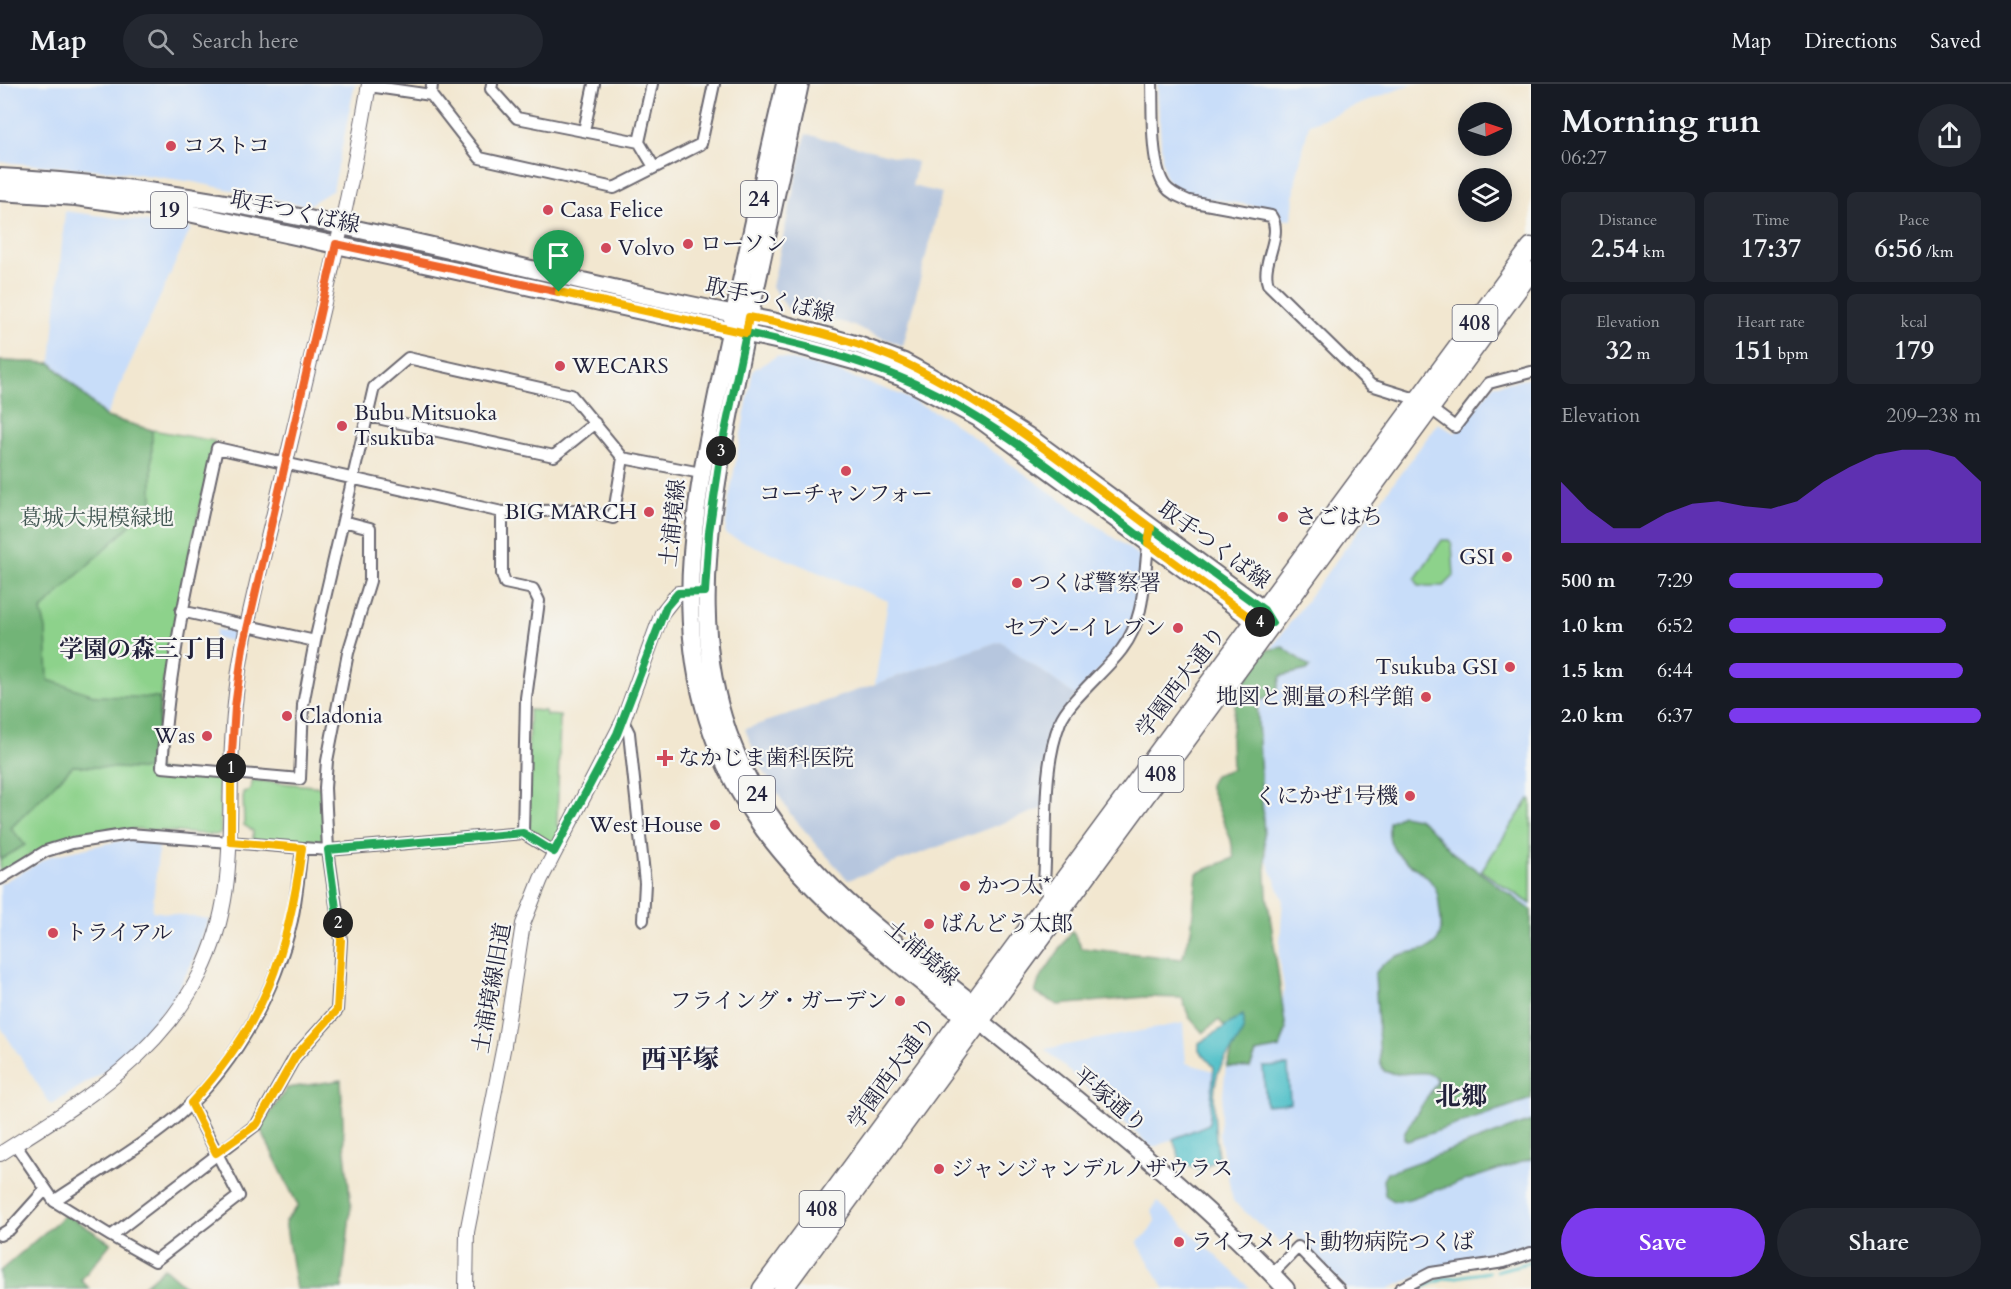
<!DOCTYPE html>
<html lang="en">
<head>
<meta charset="utf-8">
<style>
  body { margin:0; font-family:Cardo,"Noto Serif JP",serif; background:#242831; color:#f1f3f6; height:100vh; display:flex; flex-direction:column; font-size:22px; white-space:nowrap }
  * { box-sizing:border-box; margin:0 }
  p { font-size:20px; color:#9ea1a6 }
  .icon { flex:none; width:33px; height:33px; fill:none; stroke:currentColor; stroke-width:2; stroke-linecap:round; stroke-linejoin:round }
  .map { position:relative; flex:1; overflow:hidden }
  .details { display:flex; flex-direction:column; background:#171b24; width:480px }
  .details>* { flex:none }
  .needle { width:39px; rotate:87deg }
  .fabs { position:absolute; left:1458px; top:18px; display:grid; gap:12px }
  .fabs a { display:grid; place-items:center; width:54px; height:54px; border-radius:50%; background:#171b24; box-shadow:0 3px 15px #0003; font-size:30px }
  .pin { position:absolute; display:grid; place-items:center; width:51px; height:51px; color:#fff; margin:-62px -26px; border-radius:50% 50% 50% 0; rotate:-45deg; box-shadow:0 0 6px #0007 }
  .pin .icon { rotate:45deg }
  .km { position:absolute; width:30px; height:30px; margin:-15px; border-radius:50%; background:#222; color:#fff; font-size:16px; line-height:30px; text-align:center }
  .round { display:grid; place-items:center; flex:none; width:63px; height:63px; border-radius:32px; background:#242831 }
  .summary { display:flex; align-items:center; justify-content:space-between; height:102px; padding:0 30px }
  h1 { font-size:33px; font-weight:800; line-height:45px }
  .stats { display:grid; grid-template-columns:repeat(3,1fr); gap:9px; height:102px; padding:6px 30px }
  .stats div { display:grid; align-content:center; border-radius:9px; background:#242831; text-align:center }
  .stats b { font-size:26px; font-weight:800 }
  .stats small { font-size:16px; font-weight:400 }
  .stats p { font-size:16px }
  .chart { height:168px; padding:12px 30px }
  .chart p { display:flex; justify-content:space-between }
  .chart svg { width:100%; height:108px; margin-top:6px; fill:#7c3aed; opacity:.7 }
  .primary-button { display:flex; gap:12px; margin-top:auto; padding:12px 30px }
  .primary-button a { flex:1; height:69px; border-radius:36px; background:#7c3aed; color:#fff; font-size:24px; font-weight:800; line-height:69px; text-align:center }
  .primary-button a+a { background:#242831; color:#f1f3f6 }
  ul { padding:0 30px; list-style:none; font-size:20px }
  li { display:grid; grid-template-columns:96px 72px 1fr; align-items:center; height:45px }
  li i { height:15px; border-radius:8px; background:#7c3aed }
  header { display:flex; align-items:center; gap:36px; box-sizing:border-box; height:84px; padding:0 30px; background:#171b24; border-bottom:2px solid #363941 }
  header strong { font-size:28px }
  nav { display:flex; gap:33px; margin-inline-start:auto; font-size:21px }
  .search { width:420px; height:54px; background:#242831; display:flex; align-items:center; gap:15px; box-sizing:border-box; padding:0 21px; border-radius:33px; color:#9ea1a6; font-size:22px }
  main { display:flex; flex:1; min-height:0 }
  .map>svg:first-child { display:block }
  .built { fill:#c8ddf9 }
  .industrial { fill:#b6c6de }
  .green { fill:#8dd28b; stroke:#587a63; stroke-width:1.5 }
  .forest { fill:#72b477; stroke:#4a6b59; stroke-width:1.5 }
  .water { fill:#53c1c9; stroke:#3a7282; stroke-width:1.5 }
  .lines { fill:none; stroke-linecap:round; stroke-linejoin:round }
  .stream { stroke:#53c1c9; stroke-width:3 }
  .minor-casing { stroke:#6b676f; stroke-width:14 }
  .tertiary-casing { stroke:#6b676f; stroke-width:16 }
  .primary-casing { stroke:#6b676f; stroke-width:20 }
  .trunk-casing { stroke:#6b676f; stroke-width:21 }
  .minor { stroke:#fff; stroke-width:10 }
  .tertiary { stroke:#fff; stroke-width:14 }
  .primary { stroke:#fff; stroke-width:16 }
  .trunk { stroke:#fff; stroke-width:18 }
  .split-1-casing { stroke:#fff; stroke-width:12 }
  .split-2-casing { stroke:#fff; stroke-width:12 }
  .split-3-casing { stroke:#fff; stroke-width:12 }
  .split-4-casing { stroke:#fff; stroke-width:12 }
  .split-5-casing { stroke:#fff; stroke-width:12 }
  .split-1 { stroke:#f0652b; stroke-width:8 }
  .split-2 { stroke:#f5b400; stroke-width:8 }
  .split-3 { stroke:#22a559; stroke-width:8 }
  .split-4 { stroke:#22a559; stroke-width:8 }
  .split-5 { stroke:#f5b400; stroke-width:8 }
  .poi-dot { fill:#d1495b; stroke:#f6f6f2; stroke-width:2 }
  .labels { text-anchor:middle; dominant-baseline:central; stroke-width:4.5; stroke-linejoin:round; paint-order:stroke }
  .shield { fill:#f6f6f2; stroke:#626272; stroke-width:1.5 }
  .shield-label { font-size:21px; font-weight:bold; fill:#22223b }
  .poi-label { font-size:22px; fill:#22223b; stroke:#f6f6f2; text-anchor:start }
  .street-label { font-size:22px; fill:#22223b; stroke:#f6f6f2 }
  .park-label { font-size:22px; fill:#425753; stroke:#f6f6f2 }
  .neighbourhood-label { font-size:24px; font-weight:bold; fill:#22223b; stroke:#f6f6f2 }
  .quarter-label { font-size:26px; font-weight:bold; fill:#22223b; stroke:#f6f6f2 }
</style>
</head>
<body>
<header>
<strong>Map</strong>
<div class="search"><svg class="icon" aria-label="search" viewBox="0 0 24 24"><circle cx="10" cy="10" r="6"/><path d="M15 15l6 6"/></svg>Search here</div>
<nav><a>Map</a><a>Directions</a><a>Saved</a></nav>
</header>
<main>
<div class="map">
<svg width="1531" height="1205" viewBox="0 0 1531 1205">
  <rect width="100%" height="100%" fill="#f6f6f2"/>
  <filter id="ink" filterUnits="userSpaceOnUse"><feTurbulence type="fractalNoise" baseFrequency=".0167" numOctaves="2"/><feDisplacementMap in="SourceGraphic" scale="12" xChannelSelector="R" yChannelSelector="G"/><feConvolveMatrix kernelMatrix="1 2 1 2 8 2 1 2 1" color-interpolation-filters="sRGB"/></filter>
  <filter id="wash" filterUnits="userSpaceOnUse"><feTurbulence type="fractalNoise" baseFrequency=".008" numOctaves="4" result="noise"/><feDisplacementMap in="SourceGraphic" scale="24" xChannelSelector="R" yChannelSelector="G"/><feGaussianBlur stdDeviation="1.35" result="paint"/><feColorMatrix in="noise" values="0 0 0 0 0 0 0 0 0 0 0 0 0 0 0 0 0 1.4 0 .05"/><feComposite in="paint" operator="in"/></filter>
  <g filter="url(#wash)">
    <rect width="100%" height="100%" fill="#f2e7d0"/>
    <path class="built" d="M0,0h355l-22,106 -26,16 -114,-24 -77,-11 -116,-9z
      M1157,0h255l-103,40 -13,55 -4,40 -10,1 -4,-8 -5,-3 -80,-13 -21,-10 -7,-9 -3,-18z
      M65,127l126,17 -85,189 -55,-54z
      M777,272l58,15 64,23 46,23 196,140 2,15 -7,42 -17,34 -43,48 -76,-55 -125,43 13,-83 -163,-67 3,-30 25,-134z
      M1531,294v869l-13,7 -81,14 -49,21h-41l-54,-57 -13,11 -47,-42 -14,-66 7,-71 23,-25 32,-28 3,-22 -5,-32 4,-58 -17,-40v-10l-9,-47 2,-122 -7,-6 186,-251 17,10 39,-48z
      M225,543l9,1 -2,13 -17,-3 1,-9 9,2z
      M160,753l-8,74 57,8 -17,44 -20,37 -42,49 -22,20 -57,36 -51,-79v-142l51,-28 81,-18z
      M1183,939l3,40 28,8 -5,53 -57,24 -107,-99z
      M1157,1117l22,20 71,67 -85,1 -28,-47 10,-8 8,-13 -3,-11z"/>
    <path class="industrial" d="M806,50l111,28 -5,24 30,7 -39,153 -57,-23 -58,-14 -16,-22z
      M1000,557l76,55 -16,19 -16,93 -196,72 -57,-65 -31,-50 -15,-36z"/>
    <path class="green" d="M0,277l51,2 55,54 46,13 63,11 -43,193 -11,63 -4,73 59,6 3,5 2,52 -5,2 -82,-6 -102,25 -32,18z
      M1442,456h7l3,4 2,32 -10,10h-25l-4,-7z
      M529,626l16,1 1,4 14,1 -3,110h6l-10,19 -4,1 -22,-17z
      M253,696l69,7 3,51c-17,12 -52,3 -72,2v-9l-9,-6 -1,-33 7,-2z
      M1529,715l2,2v103l-50,-33z"/>
    <path class="forest" d="M0,277l51,2 55,54 46,13v73c-36,38 -75,70 -111,108l5,18 2,51 49,16 62,2 -2,72 -84,-4 -62,62 14,17 -25,15z
      M1283,563l27,20 -3,3 -26,6 -5,18 -19,8 10,192 19,136 -6,18 -24,5 -6,15 -23,-1c9,-20 6,-31 -8,-47l-16,13 -14,-16 -7,-19 -37,-1 -87,8 -23,-12 4,-13 33,-49 10,17 100,11 9,-28 6,-58 37,-15 -3,-18 -22,-55 5,-10 18,-6 -1,-31 6,-47 30,-41z
      M1402,731l15,3 8,5 27,29 79,58v189l-123,42 -4,-2v-6l33,-51 -1,-4c-14,-12 -35,1 -52,-7l-4,-10 -5,-87c25,-39 74,-3 65,-62 -1,-7 -1,-16 -4,-22 -13,-29 -52,-25 -47,-68z
      M341,996l3,63 7,62 -9,84h-46l-11,-68 13,-15 -38,-78 27,-40z
      M1531,1037v38l-125,41 -12,1 -9,-6 -2,-15 4,-7z
      M66,1130l45,29 -30,37 9,9h-90v-18z
      M164,1184l23,20 2,1h-49z"/>
    <path class="water" d="M1243,931c7,21 -19,39 -25,58 -8,23 -2,62 0,85l-17,13 -20,-8 -8,-24 36,-15 5,-57 -15,-17v-7z
      M1288,982l2,37 -24,2 -3,-38z"/>
    <g class="lines">
      <path class="stream" d="M1496,1187l35,-9
        M1417,1205l27,-10 45,-7"/>
    </g>
  </g>
  <g filter="url(#ink)">
    <g class="lines">
      <defs>
        <path id="minor" d="M432,0l-1,11 49,63 134,30 87,-44 13,-60
          M492,0l-1,5 26,29 122,24 13,-58
          M1152,0c1,26 -2,81 13,102 6,8 15,11 24,15l82,15c13,19 -11,47 -3,68l103,101 48,15 36,27 34,-44 42,-11
          M369,2l62,9
          M584,47l10,-47
          M639,58l15,25
          M368,332l186,40 41,-33
          M623,374l-10,60 -33,-8 -78,2 -285,-64c-23,106 -48,210 -55,319l138,12 3,-74 12,-64 59,-254 34,-29 163,37 52,63 78,15
          M502,428v62l3,9 28,6 6,12 -13,97 -3,135
          M181,527l134,30
          M623,637l6,12 16,150 -2,37
          M0,795l46,-28 26,-8 58,-9 198,16 195,-17 31,19
          M1050,814l-6,-16c4,-52 -3,-111 16,-160 9,-22 47,-52 62,-73 25,-33 21,-72 27,-110
          M15,1060l39,57 57,35 146,-112 38,-67 42,-47 4,-70 -13,-90 -3,-62 2,-27 21,-108 22,-72v-53l-27,-7
          M54,1117c38,-26 78,-48 114,-77 62,-49 106,-127 124,-204 5,-24 7,-48 10,-72
          M0,1151l10,-6 35,-39
          M111,1152l44,25 84,-65 -48,-93
          M1272,1190l26,-27 41,42
          M1400,1205l31,-16 73,-11 27,-9"/>
        <path id="tertiary" d="M0,1070c78,-50 157,-95 200,-180 34,-68 29,-131 31,-204 1,-39 4,-79 11,-118 9,-52 24,-104 36,-156 32,-137 68,-274 91,-412
          M466,1205l1,-57 37,-187 19,-121 18,-45 82,-158 39,-108 16,-20 22,-1"/>
        <path id="primary" d="M785,0c-21,89 -40,178 -59,267 -35,169 -73,327 38,479 54,73 130,129 199,186l18,6c104,85 213,168 305,267
          M800,0c-19,91 -40,182 -59,273 -33,163 -71,322 37,469 51,70 127,124 194,177l6,13
          M0,93c262,12 515,97 772,144l86,24 46,17 37,20 87,54 236,174 6,10
          M0,108l76,5 108,15 605,131 65,18 46,16 78,41 278,204 12,1"/>
        <path id="trunk" d="M762,1205l769,-1042
          M783,1205l748,-1018"/>
      </defs>
      <use href="#minor" class="minor-casing"/>
      <use href="#tertiary" class="tertiary-casing"/>
      <use href="#primary" class="primary-casing"/>
      <use href="#trunk" class="trunk-casing"/>
      <use href="#minor" class="minor"/>
      <use href="#tertiary" class="tertiary"/>
      <use href="#primary" class="primary"/>
      <use href="#trunk" class="trunk"/>
    </g>
  </g>
  <g class="lines" filter="url(#ink)">
    <defs>
      <path id="split-1" d="M231,684l4,-61 8,-60 93,-403 223,48"/>
      <path id="split-2" d="M231,684v74l71,6c-14,107 -37,175 -111,255l25,50 41,-29 38,-67 42,-47 4,-70 -3,-17"/>
      <path id="split-3" d="M338,839l-10,-73 195,-17 31,19 63,-118 49,-127 12,-14 27,-1 4,-60 12,-81"/>
      <path id="split-4" d="M721,367l25,-118c65,14 130,30 190,61 76,40 144,97 212,149l3,-15 113,82 8,13 -12,-1"/>
      <path id="split-5" d="M559,208l187,41 3,-16c53,10 107,23 156,46 89,43 167,106 246,165l-3,15 108,79h4"/>
    </defs>
    <use href="#split-1" class="split-1-casing"/>
    <use href="#split-2" class="split-2-casing"/>
    <use href="#split-3" class="split-3-casing"/>
    <use href="#split-4" class="split-4-casing"/>
    <use href="#split-5" class="split-5-casing"/>
    <use href="#split-1" class="split-1"/>
    <use href="#split-2" class="split-2"/>
    <use href="#split-3" class="split-3"/>
    <use href="#split-4" class="split-4"/>
    <use href="#split-5" class="split-5"/>
  </g>
  <g class="poi-dot">
    <circle cx="171" cy="62" r="6"/>
    <circle cx="548" cy="126" r="6"/>
    <circle cx="688" cy="160" r="6"/>
    <circle cx="606" cy="164" r="6"/>
    <circle cx="560" cy="282" r="6"/>
    <circle cx="342" cy="342" r="6"/>
    <circle cx="846" cy="387" r="6"/>
    <circle cx="649" cy="428" r="6"/>
    <circle cx="1283" cy="433" r="6"/>
    <circle cx="1507" cy="473" r="6"/>
    <circle cx="1017" cy="499" r="6"/>
    <circle cx="1178" cy="544" r="6"/>
    <circle cx="1510" cy="583" r="6"/>
    <circle cx="1426" cy="613" r="6"/>
    <circle cx="287" cy="632" r="6"/>
    <circle cx="207" cy="652" r="6"/>
    <path d="M662 665h6v6h6v6h-6v6h-6v-6h-6v-6h6z"/>
    <circle cx="1410" cy="712" r="6"/>
    <circle cx="715" cy="741" r="6"/>
    <circle cx="965" cy="802" r="6"/>
    <circle cx="929" cy="840" r="6"/>
    <circle cx="53" cy="849" r="6"/>
    <circle cx="900" cy="917" r="6"/>
    <circle cx="939" cy="1085" r="6"/>
    <circle cx="1179" cy="1158" r="6"/>
  </g>
  <g class="labels">
    <g class="shield">
      <rect x="741" y="97" width="36" height="36" rx="4.5"/>
      <rect x="151" y="108" width="36" height="36" rx="4.5"/>
      <rect x="1452.5" y="221" width="45" height="36" rx="4.5"/>
      <rect x="1138.5" y="672" width="45" height="36" rx="4.5"/>
      <rect x="739" y="692" width="36" height="36" rx="4.5"/>
      <rect x="799.5" y="1107" width="45" height="36" rx="4.5"/>
    </g>
    <g class="shield-label">
      <text x="759" y="115">24</text>
      <text x="169" y="126">19</text>
      <text x="1475" y="239">408</text>
      <text x="1161" y="690">408</text>
      <text x="757" y="710">24</text>
      <text x="822" y="1125">408</text>
    </g>
    <g class="poi-label">
      <text x="183" y="62">コストコ</text>
      <text x="560" y="126">Casa Felice</text>
      <text x="700" y="160">ローソン</text>
      <text x="618" y="164">Volvo</text>
      <text x="572" y="282">WECARS</text>
      <text x="354" y="329">Bubu Mitsuoka<tspan x="354" dy="25">Tsukuba</tspan></text>
      <text x="846" y="410" text-anchor="middle">コーチャンフォー</text>
      <text x="637" y="428" text-anchor="end">BIG MARCH</text>
      <text x="1295" y="433">さごはち</text>
      <text x="1495" y="473" text-anchor="end">GSI</text>
      <text x="1029" y="499">つくば警察署</text>
      <text x="1166" y="544" text-anchor="end">セブン-イレブン</text>
      <text x="1498" y="583" text-anchor="end">Tsukuba GSI</text>
      <text x="1414" y="613" text-anchor="end">地図と測量の科学館</text>
      <text x="299" y="632">Cladonia</text>
      <text x="195" y="652" text-anchor="end">Was</text>
      <text x="678" y="674">なかじま歯科医院</text>
      <text x="1398" y="712" text-anchor="end">くにかぜ1号機</text>
      <text x="703" y="741" text-anchor="end">West House</text>
      <text x="977" y="802">かつ太*</text>
      <text x="941" y="840">ばんどう太郎</text>
      <text x="65" y="849">トライアル</text>
      <text x="888" y="917" text-anchor="end">フライング・ガーデン</text>
      <text x="951" y="1085">ジャンジャンデルノザウラス</text>
      <text x="1191" y="1158">ライフメイト動物病院つくば</text>
    </g>
    <g class="street-label">
      <text transform="translate(295 128) rotate(12)">取手つくば線</text>
      <text transform="translate(770 216) rotate(13)">取手つくば線</text>
      <text transform="translate(673 439) rotate(-84)">土浦境線</text>
      <text transform="translate(1214 461) rotate(36)">取手つくば線</text>
      <text transform="translate(1181 598) rotate(-53)">学園西大通り</text>
      <text transform="translate(922 869) rotate(40)">土浦境線</text>
      <text transform="translate(492 904) rotate(-80)">土浦境線旧道</text>
      <text transform="translate(892 989) rotate(-54)">学園西大通り</text>
      <text transform="translate(1110 1016) rotate(40)">平塚通り</text>
    </g>
    <g class="park-label">
      <text x="97" y="434">葛城大規模緑地</text>
    </g>
    <g class="neighbourhood-label">
      <text x="143" y="565">学園の森三丁目</text>
    </g>
    <g class="quarter-label">
      <text x="680" y="975">西平塚</text>
      <text x="1461" y="1012">北郷</text>
    </g>
  </g>
</svg>
<div class="fabs">
<a><svg class="needle" viewBox="-14 -14 28 28"><path d="M0-13l5 13h-10z" fill="#e53935"/><path d="M0 13l5-13h-10z" fill="#9ea1a6"/></svg></a>
<a><svg class="icon" aria-label="layers" viewBox="0 0 24 24"><path d="M12 4l9 5-9 5-9-5zM3 14l9 5 9-5"/></svg></a>
</div>
<div class="pin" style="left:559px;top:208px;background:#1e9e55"><svg class="icon" aria-label="arrive" viewBox="0 0 24 24"><path d="M6 21V4h12l-3 4 3 4H6"/></svg></div>
<b class="km" style="left:231px;top:684px">1</b>
<b class="km" style="left:338px;top:839px">2</b>
<b class="km" style="left:721px;top:367px">3</b>
<b class="km" style="left:1260px;top:538px">4</b>
</div>
<section class="details">
<div class="summary"><div><h1>Morning run</h1><p>06:27</p></div><a class="round"><svg class="icon" aria-label="share" viewBox="0 0 24 24"><path d="M12 15V3M7 8l5-5 5 5M5 13v7h14v-7"/></svg></a></div>
<div class="stats">
<div><p>Distance</p><b>2.54<small> km</small></b></div>
<div><p>Time</p><b>17:37</b></div>
<div><p>Pace</p><b>6:56<small> /km</small></b></div>
</div>
<div class="stats">
<div><p>Elevation</p><b>32<small> m</small></b></div>
<div><p>Heart rate</p><b>151<small> bpm</small></b></div>
<div><p>kcal</p><b>179</b></div>
</div>
<div class="chart"><p><span>Elevation</span>209–238 m</p>
<svg viewBox="0 0 160 44" preserveAspectRatio="none"><path d="M0 44V19L10 30L20 38L30 38L40 32L50 28L60 27L70 29L80 30L90 27L100 19L110 13L120 8L130 6L140 6L150 9L160 19V44z"/></svg>
</div>
<ul>
<li><b>500 m</b>7:29<i style="width:61%"></i></li>
<li><b>1.0 km</b>6:52<i style="width:86%"></i></li>
<li><b>1.5 km</b>6:44<i style="width:93%"></i></li>
<li><b>2.0 km</b>6:37<i style="width:100%"></i></li>
</ul>
<div class="primary-button"><a>Save</a><a>Share</a></div>
</section>
</main>
</body>
</html>
